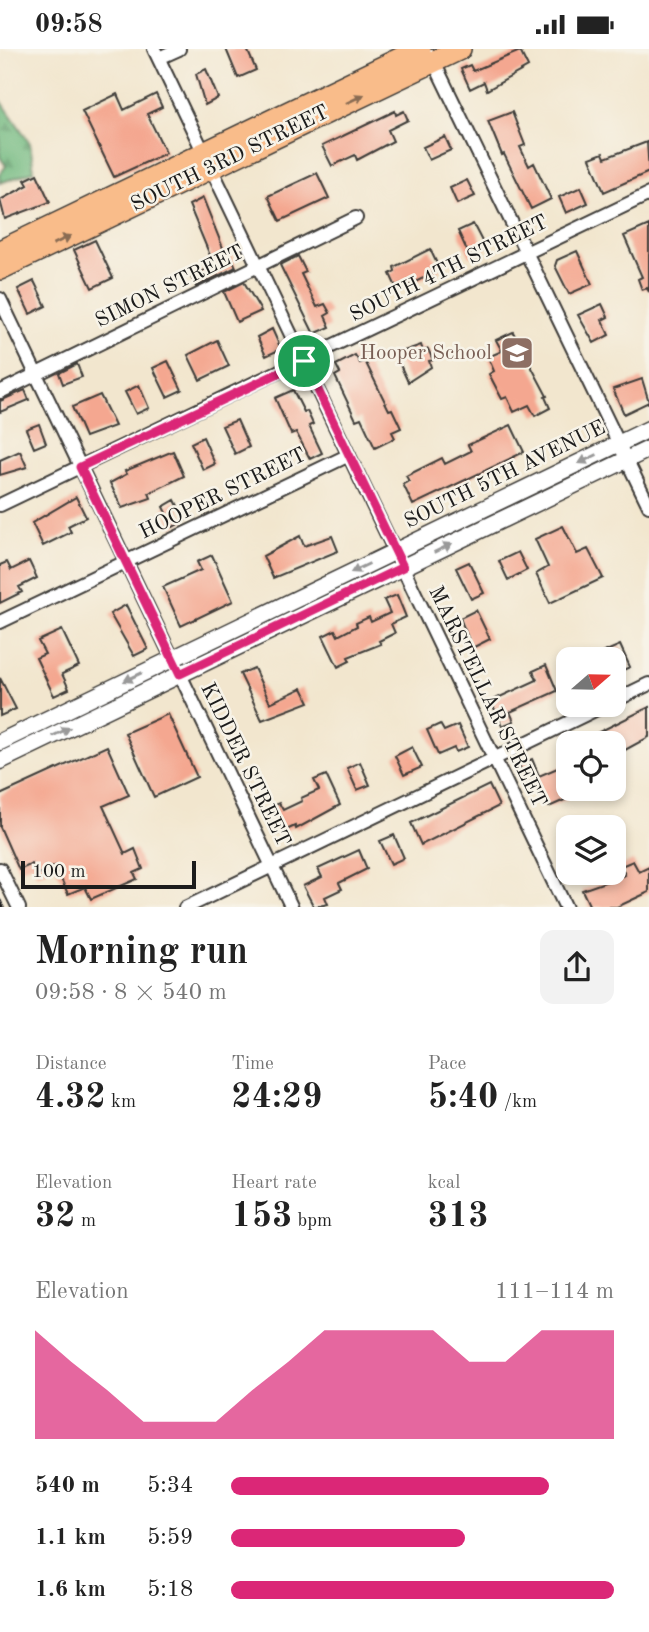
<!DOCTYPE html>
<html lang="en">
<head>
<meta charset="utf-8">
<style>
  body { margin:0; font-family:"Old Standard TT",serif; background:#f2f2f2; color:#222; height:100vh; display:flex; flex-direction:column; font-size:26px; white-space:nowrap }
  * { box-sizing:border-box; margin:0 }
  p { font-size:23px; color:#767676 }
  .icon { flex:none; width:38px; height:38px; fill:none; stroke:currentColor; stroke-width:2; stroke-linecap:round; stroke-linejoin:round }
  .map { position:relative; height:858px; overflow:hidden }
  .details { display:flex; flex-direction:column; background:#fff; flex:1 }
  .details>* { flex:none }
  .needle { width:46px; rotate:70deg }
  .buttons { position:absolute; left:556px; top:598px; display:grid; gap:14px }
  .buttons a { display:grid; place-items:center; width:70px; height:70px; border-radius:14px; background:#fff; box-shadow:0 4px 10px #0003; font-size:35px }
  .scale { position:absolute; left:21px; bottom:18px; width:175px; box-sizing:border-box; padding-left:7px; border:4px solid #1c1c1c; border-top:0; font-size:19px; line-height:24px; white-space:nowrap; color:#1c1c1c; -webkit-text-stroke:5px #f7f3e8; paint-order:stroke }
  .pin { position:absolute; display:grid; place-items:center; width:60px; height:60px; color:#fff; margin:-30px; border:4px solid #fff; border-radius:50%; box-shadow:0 2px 7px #0007 }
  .round { display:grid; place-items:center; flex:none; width:74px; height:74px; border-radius:14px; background:#f2f2f2 }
  .overview { display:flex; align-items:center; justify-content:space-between; height:119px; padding:0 35px }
  h1 { font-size:38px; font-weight:700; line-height:52px }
  .stats { display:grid; grid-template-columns:repeat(3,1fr); gap:10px; height:119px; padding:7px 35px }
  .stats div { display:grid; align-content:center }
  .stats b { font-size:35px; font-weight:700 }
  .stats small { font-size:19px; font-weight:400 }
  .stats p { font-size:19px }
  .chart { height:196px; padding:14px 35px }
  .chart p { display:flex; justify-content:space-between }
  .chart svg { width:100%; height:126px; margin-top:7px; fill:#db2777; opacity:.7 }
  ul { padding:0 35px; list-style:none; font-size:23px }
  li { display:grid; grid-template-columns:112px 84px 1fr; align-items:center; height:52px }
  li i { height:18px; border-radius:9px; background:#db2777 }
  .status { display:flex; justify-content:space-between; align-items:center; height:49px; padding:0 35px; background:#fff; direction:ltr }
  .status svg { height:19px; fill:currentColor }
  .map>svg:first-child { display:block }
  .forest { fill:url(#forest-firs); stroke:#476b4e; stroke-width:2 }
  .building { fill:#f4a790 }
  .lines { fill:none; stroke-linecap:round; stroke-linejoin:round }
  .minor-casing { stroke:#3c3a37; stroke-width:16 }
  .tertiary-casing { stroke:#3c3a37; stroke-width:19 }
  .trunk-casing { stroke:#3c3a37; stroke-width:24 }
  .minor { stroke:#fff; stroke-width:12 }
  .tertiary { stroke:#fff; stroke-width:16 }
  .trunk { stroke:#f9bc8a; stroke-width:21 }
  .rail { stroke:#1c1c1c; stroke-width:3.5 }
  .oneway { fill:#8a6c53 }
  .oneway2 { fill:#999 }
  .route-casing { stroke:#fff; stroke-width:14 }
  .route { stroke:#db2777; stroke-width:9 }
  .labels { text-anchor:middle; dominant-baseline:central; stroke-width:5; stroke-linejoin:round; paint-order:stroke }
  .street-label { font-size:21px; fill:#1c1c1c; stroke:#f7f3e8 }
  .education-label { font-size:21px; fill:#785e54; stroke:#f7f3e8; text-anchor:end }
</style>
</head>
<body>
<div class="status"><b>09:58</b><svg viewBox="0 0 49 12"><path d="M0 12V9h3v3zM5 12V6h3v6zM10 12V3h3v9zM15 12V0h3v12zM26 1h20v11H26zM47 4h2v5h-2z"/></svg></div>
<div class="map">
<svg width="649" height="859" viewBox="0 0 649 859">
  <defs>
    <pattern id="forest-firs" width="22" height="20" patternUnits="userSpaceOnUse" patternTransform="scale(1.75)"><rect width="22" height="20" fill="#72ba80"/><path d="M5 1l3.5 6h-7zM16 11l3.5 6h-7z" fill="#629f6e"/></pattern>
  </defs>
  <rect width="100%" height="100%" fill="#f7f3e8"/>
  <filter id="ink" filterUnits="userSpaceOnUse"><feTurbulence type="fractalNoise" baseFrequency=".0143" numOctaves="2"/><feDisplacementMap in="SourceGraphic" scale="14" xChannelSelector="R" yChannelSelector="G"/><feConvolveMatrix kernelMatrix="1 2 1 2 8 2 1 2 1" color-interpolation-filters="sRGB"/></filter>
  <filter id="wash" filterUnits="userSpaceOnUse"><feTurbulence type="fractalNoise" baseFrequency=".00686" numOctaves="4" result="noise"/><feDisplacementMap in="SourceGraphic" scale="28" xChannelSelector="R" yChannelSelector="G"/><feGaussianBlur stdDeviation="1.57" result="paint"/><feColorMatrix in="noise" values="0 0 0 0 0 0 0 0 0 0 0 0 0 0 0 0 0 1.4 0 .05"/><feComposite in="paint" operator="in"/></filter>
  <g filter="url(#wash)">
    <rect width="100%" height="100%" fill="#f2e6ce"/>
    <path class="forest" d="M0,50l30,44 4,28 -34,12v-9l6,-8 -6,-9z"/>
    <g id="blocks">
      <path class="building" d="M226,0h21l9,21 -18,8z
        M520,2l8,16 -41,23 -3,-8 -14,7 -9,-20 9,-4 3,6z
        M206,20l12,29 -13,7 -9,-31z
        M117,45l7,16 32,-16 6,13 -15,7 19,39 -52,24 -32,-66z
        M395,62l1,4 8,-4 4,9 -20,10 5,11 -36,19 -2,-5 -23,11 -10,-20z
        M512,63l13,33 -5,2 9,19 5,-3 17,36 -20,10 -27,-55 -2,1 -14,-34z
        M445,88l6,13 -22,10 -6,-13z
        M647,93l2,30 -45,20 -14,-34 13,-5 2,5z
        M317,124l12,25 -49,23 -12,-25z
        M37,125l13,28 -45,17 -5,-19 28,-15 -3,-5z
        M467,131l8,16 -18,8 -7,-16z
        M581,138l7,16 -22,10 -7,-16z
        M203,149l24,60 4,-2 5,11 -40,20 -5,-10 23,-12 -25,-60z
        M473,175l13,25 -16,8 -12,-26z
        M649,176v67l-2,-4 -5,2 -4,-11 4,-2 -18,-41z
        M95,191l18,38 -21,10 -18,-38z
        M430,200l10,21 -37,18 -2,-4 -5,3 -6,-13 5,-3 -1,-4z
        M577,202l15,33 -23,10 -14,-28 2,-6z
        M298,207l8,16 -5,2 16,33 8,-3 5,9 -5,3 5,11 -16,7 -34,-69z
        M34,232l12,25 -16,8 -12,-25z
        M244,233l17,29 -24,11 -13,-30z
        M602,255l6,13 -6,3 7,15 -15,8 -16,-28z
        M272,280l9,20 -15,7 -9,-19z
        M513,283l34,64 -2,1 5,11 -15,8 -6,-11 -15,7 -7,-15 -5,2 -13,-25 5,-3 -6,-14 14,-6 -6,-11z
        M217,291l12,26 -29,14 -12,-25z
        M421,296l2,6 5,-2 5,11 -4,1 2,6 -23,15 -13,-28z
        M355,306l5,8 5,-2 24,49 3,-1 9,19 -9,4 3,6 -20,10 -14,-30 -5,2 -21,-44 5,-3 -4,-8z
        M168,312l14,29 -15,7 -14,-29z
        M77,315l5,13 -19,7 -4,-11z
        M642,330l7,23 -25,12 -11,-25z
        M139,336l10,23 -13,6 -11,-22z
        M25,341l4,10 -29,12v-11z
        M293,341l11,22 3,-1 6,13 -4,2 13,27 -12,6 -14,-27 -5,2 -16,-36z
        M100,346l15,31 -30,11 -13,-30z
        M237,371l12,27 -14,7 -13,-28z
        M39,375l7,19 -12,5 -8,-19z
        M511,376l13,27 -111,53 -10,-21 6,-3 -3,-5 36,-18 3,6 26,-13 -3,-6z
        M203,388l12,27 -12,6 -12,-27z
        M20,402l7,16 -27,8v-15z
        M173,402l11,25 -35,17 2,5 -29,10 -12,-25 17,-9 -2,-3z
        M76,448l10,20 -18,9 3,6 -28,14 -11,-23z
        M175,451l10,20 -12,7 -10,-20z
        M563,477l14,28 11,-5 15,29 -53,25 -14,-29 12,-7 -13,-28z
        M300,487l4,10 28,-10 6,15 -65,27 -10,-22z
        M518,503l9,18 -19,10 -9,-19z
        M212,506l21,46 -52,25 -18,-39 38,-17 -4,-8z
        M29,512l8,17 -18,9 3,5 -22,11v-38l7,-3 4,8z
        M469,513l15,31 -13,6 -15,-31z
        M397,546l9,22 -15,7 4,9 -16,8 2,3 -33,13 2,4 -12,6 -15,-31 12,-6 3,6 19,-10 -1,-3 13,-6 2,5 19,-9 -6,-13z
        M126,556l22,44 -14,7 -24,-42z
        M476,561l14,29 -18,9 -12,-30z
        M62,581l17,36 -17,8 7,15 -15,7 -18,-38 9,-4 -7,-13z
        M620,596l10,22 -16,7 1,-14h-29z
        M546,616l11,26 -47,21 4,9 -12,5 -11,-25 46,-21 -4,-9z
        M254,619l16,35 32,-15 7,14 -47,18 -22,-46z
        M0,629l16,31 -16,7z
        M649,658v30l-35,19v-12h-39z
        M168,665l29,63 -43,20 -29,-64z
        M440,675l4,7 14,-6 10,22 -12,5 -2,-4 -16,7 -11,-25z
        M107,697l22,49 -26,11 22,48 10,-5 8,20 -9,4 3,6 -46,20 -6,-12 -17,7 -13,-28 -18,9 -5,-11 -13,6 -19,-43v-32z
        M412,698l10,20 -18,8 -9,-19z
        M532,710l7,17 30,-13v35l-20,9 -11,-23 -9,4 -10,-23z
        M360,713l10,23 -13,5 -10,-22z
        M326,726l14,30 -44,24 -1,-3 -17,8 -12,-25 13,-6 4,7 19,-9 -1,-3 18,-8 -5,-10z
        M489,736l10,21 -78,39 -10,-22z
        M394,786l10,23 -13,6 -11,-23z
        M359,801l8,19 -28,14 3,6 -17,8 3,7 -14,3 -11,-21 19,-9 -4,-8z
        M633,812l6,11 10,-5v25l-32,15h-27l-8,-17 43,-15 -4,-9z"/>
    </g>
  </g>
  <g filter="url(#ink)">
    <use href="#blocks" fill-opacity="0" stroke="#3c3a37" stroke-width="2"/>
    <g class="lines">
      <defs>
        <path id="minor" d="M154,0l412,859
          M431,7l218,450
          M159,9l20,-9
          M0,250l292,609
          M0,343l356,-174
          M0,456l649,-311
          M0,573l349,-167
          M614,652l35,-17
          M0,820l19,39
          M185,859l420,-203"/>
        <path id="tertiary" d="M0,693l649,-313
          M0,712l649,-312"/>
        <path id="trunk" d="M0,202l420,-202
          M0,220l460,-220"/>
      </defs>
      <use href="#minor" class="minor-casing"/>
      <use href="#tertiary" class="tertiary-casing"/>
      <use href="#trunk" class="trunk-casing"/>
      <use href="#minor" class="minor"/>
      <use href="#tertiary" class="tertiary"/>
      <use href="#trunk" class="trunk"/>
      <path class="rail" d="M0,852l3,7"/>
    </g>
    <defs><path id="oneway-solid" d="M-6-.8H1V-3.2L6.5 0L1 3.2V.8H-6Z" transform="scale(1.75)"/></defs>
    <g class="oneway">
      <use href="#oneway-solid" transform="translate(355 50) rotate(-26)"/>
      <use href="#oneway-solid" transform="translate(62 191) rotate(-26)"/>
    </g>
    <g class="oneway2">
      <use href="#oneway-solid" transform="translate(588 410) rotate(154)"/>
      <use href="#oneway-solid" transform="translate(443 499) rotate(-26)"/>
      <use href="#oneway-solid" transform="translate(360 519) rotate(154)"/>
      <use href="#oneway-solid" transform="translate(133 628) rotate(154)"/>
      <use href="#oneway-solid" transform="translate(61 683) rotate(-26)"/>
    </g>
  </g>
  <g class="lines" filter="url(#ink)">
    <defs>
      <path id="route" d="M304,312l99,206 -223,107 -100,-207z"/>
    </defs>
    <use href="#route" class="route-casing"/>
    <use href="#route" class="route"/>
  </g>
  <defs>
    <symbol id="school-square" viewBox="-11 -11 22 22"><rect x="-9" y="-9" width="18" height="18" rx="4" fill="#8d6e63" stroke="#f7f3e8"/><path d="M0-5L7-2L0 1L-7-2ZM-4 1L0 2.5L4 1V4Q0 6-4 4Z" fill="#fff"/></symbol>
  </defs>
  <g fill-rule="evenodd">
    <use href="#school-square" x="498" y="285" width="38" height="38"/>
  </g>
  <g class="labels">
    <g class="street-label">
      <text transform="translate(230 110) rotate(-26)">SOUTH 3RD STREET</text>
      <text transform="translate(449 220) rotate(-26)">SOUTH 4TH STREET</text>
      <text transform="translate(170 238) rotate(-26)">SIMON STREET</text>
      <text transform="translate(505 426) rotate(-26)">SOUTH 5TH AVENUE</text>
      <text transform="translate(223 445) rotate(-26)">HOOPER STREET</text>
      <text transform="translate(487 648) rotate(64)">MARSTELLAR STREET</text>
      <text transform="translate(245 716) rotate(64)">KIDDER STREET</text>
    </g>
    <g class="education-label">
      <text x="492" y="304">Hooper School</text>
    </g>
  </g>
</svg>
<div class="buttons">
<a><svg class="needle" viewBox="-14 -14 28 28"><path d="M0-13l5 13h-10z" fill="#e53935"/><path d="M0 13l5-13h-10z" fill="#767676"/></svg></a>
<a><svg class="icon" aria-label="locate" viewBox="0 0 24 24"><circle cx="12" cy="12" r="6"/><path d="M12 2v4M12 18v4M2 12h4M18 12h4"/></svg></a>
<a><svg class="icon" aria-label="layers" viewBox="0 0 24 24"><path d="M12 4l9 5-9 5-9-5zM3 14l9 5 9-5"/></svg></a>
</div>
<div class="scale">100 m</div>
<div class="pin" style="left:304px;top:312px;background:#1e9e55"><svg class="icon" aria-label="arrive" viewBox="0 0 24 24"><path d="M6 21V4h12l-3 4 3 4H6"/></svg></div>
</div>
<section class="details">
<div class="overview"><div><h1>Morning run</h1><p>09:58 · 8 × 540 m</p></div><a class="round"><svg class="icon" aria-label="share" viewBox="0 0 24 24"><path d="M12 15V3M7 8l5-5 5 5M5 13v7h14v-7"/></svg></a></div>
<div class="stats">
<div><p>Distance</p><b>4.32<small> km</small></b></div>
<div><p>Time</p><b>24:29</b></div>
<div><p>Pace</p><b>5:40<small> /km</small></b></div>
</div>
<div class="stats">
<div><p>Elevation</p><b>32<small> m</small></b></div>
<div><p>Heart rate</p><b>153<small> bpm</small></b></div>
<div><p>kcal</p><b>313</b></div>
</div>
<div class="chart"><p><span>Elevation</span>111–114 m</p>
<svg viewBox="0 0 160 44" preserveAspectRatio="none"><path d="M0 44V6L10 17L20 27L30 38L40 38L50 38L60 27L70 17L80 6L90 6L100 6L110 6L120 17L130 17L140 6L150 6L160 6V44z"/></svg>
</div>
<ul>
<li><b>540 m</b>5:34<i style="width:83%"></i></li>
<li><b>1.1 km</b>5:59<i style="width:61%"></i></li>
<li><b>1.6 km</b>5:18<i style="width:100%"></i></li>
</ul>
</section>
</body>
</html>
